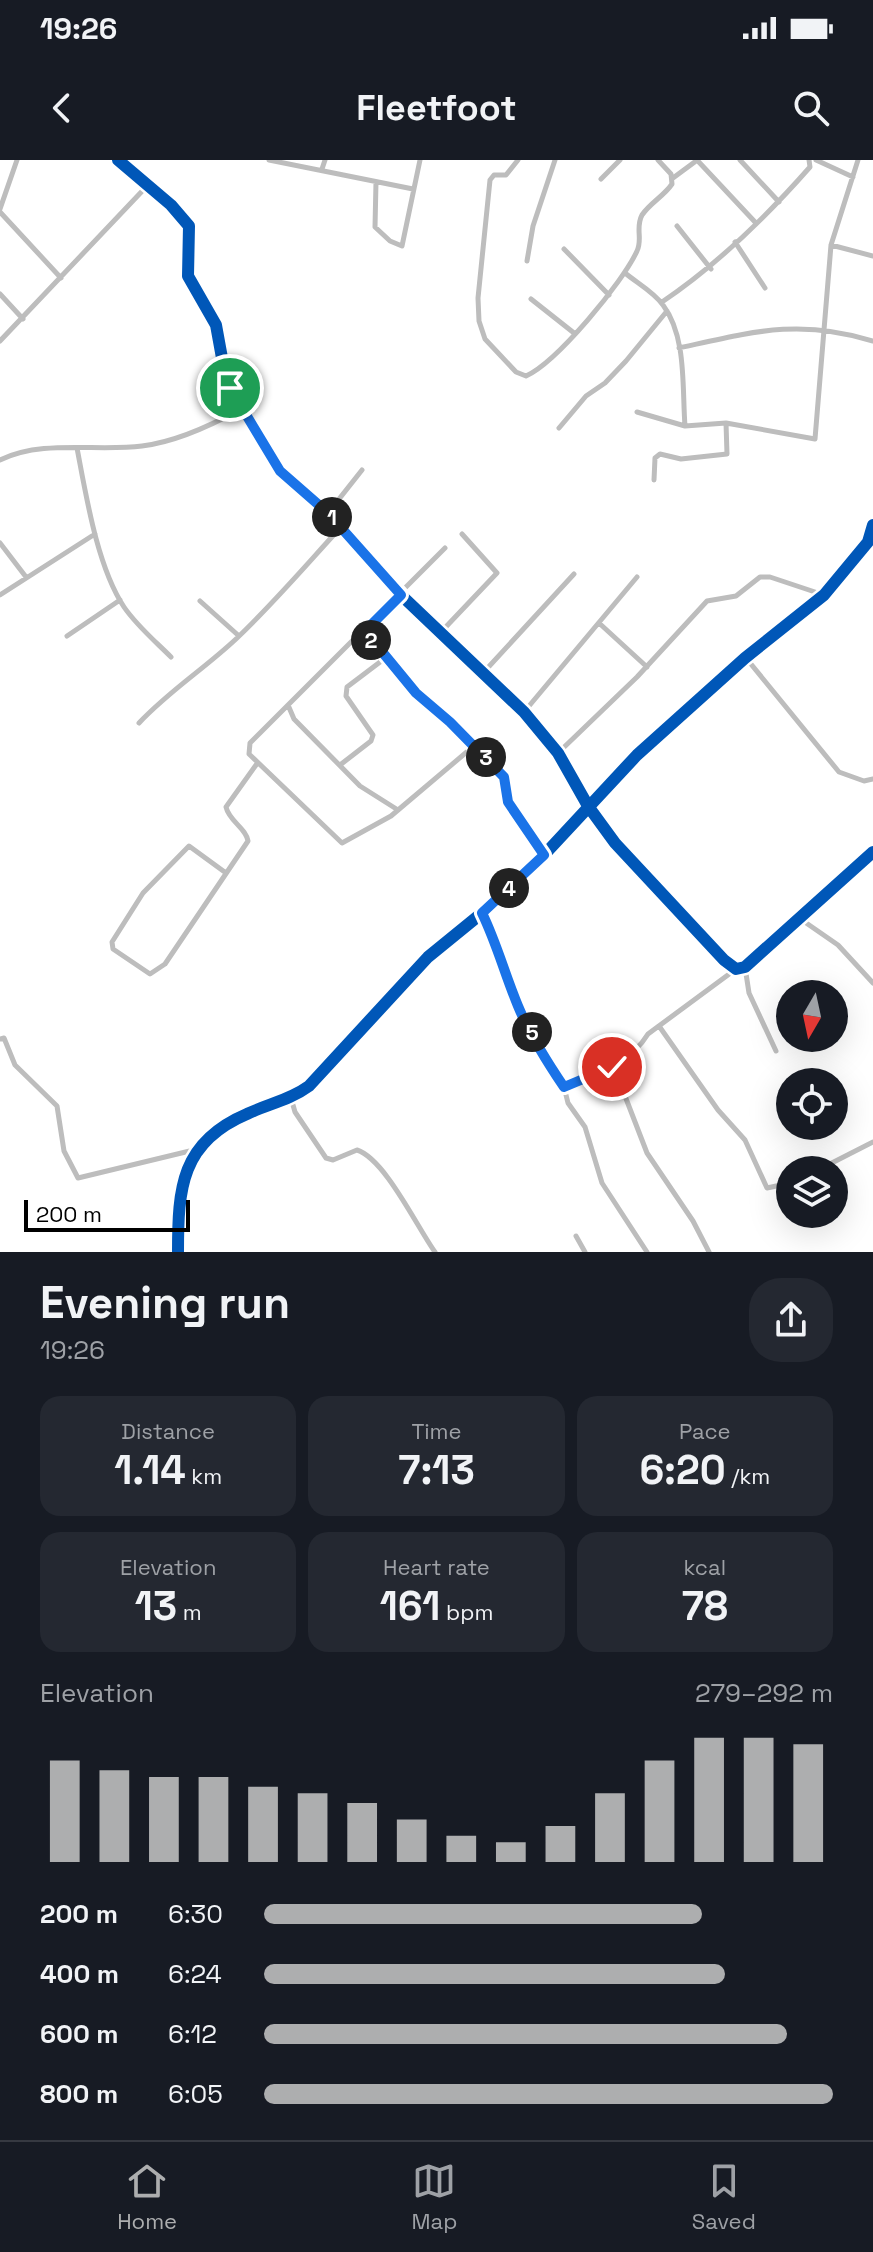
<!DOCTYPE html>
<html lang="en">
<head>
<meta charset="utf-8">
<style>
  body { margin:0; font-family:"Space Grotesk",sans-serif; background:#242831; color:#f1f3f6; height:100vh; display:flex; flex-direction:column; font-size:30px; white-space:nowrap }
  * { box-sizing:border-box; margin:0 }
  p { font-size:26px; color:#9ea1a6 }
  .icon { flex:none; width:44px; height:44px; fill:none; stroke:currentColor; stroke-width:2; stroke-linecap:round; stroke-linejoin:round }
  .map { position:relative; height:1092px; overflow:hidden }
  .side { display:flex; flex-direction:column; background:#171b24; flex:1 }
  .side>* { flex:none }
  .needle { width:52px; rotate:189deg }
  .fabs { position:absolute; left:776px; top:820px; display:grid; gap:16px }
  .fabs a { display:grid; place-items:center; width:72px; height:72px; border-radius:50%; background:#171b24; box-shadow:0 8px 32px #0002; font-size:40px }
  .scale { position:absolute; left:24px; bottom:20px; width:166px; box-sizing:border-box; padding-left:8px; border:4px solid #000; border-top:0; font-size:22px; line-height:28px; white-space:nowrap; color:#000; -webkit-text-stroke:6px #fff; paint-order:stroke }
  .pin { position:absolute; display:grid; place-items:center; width:68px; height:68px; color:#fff; margin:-34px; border:4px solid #fff; border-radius:50%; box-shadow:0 2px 8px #0007 }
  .km { position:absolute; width:40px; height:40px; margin:-20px; border-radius:50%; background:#222; color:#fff; font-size:22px; line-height:40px; text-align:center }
  .round { display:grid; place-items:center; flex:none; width:84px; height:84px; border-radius:32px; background:#242831 }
  .summary { display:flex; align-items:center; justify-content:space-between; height:136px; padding:0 40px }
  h1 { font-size:44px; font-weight:700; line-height:60px }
  .metrics { display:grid; grid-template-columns:repeat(3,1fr); gap:12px; height:136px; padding:8px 40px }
  .metrics div { display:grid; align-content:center; border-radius:20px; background:#242831; text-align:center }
  .metrics b { font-size:40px; font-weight:700 }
  .metrics small { font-size:22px; font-weight:400 }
  .metrics p { font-size:22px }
  .chart { height:224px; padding:16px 40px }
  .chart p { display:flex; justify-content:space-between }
  .chart svg { width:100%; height:144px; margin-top:8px; stroke:#adaeaf; stroke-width:6 }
  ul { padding:0 40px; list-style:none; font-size:26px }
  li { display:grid; grid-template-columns:128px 96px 1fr; align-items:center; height:60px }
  li i { height:20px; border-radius:10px; background:#adaeaf }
  .status { display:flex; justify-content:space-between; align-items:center; height:56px; padding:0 40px; background:#171b24; direction:ltr }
  .status svg { height:22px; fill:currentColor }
  header { display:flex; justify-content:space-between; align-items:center; height:104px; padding:0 40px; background:#171b24; font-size:36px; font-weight:700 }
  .tabs { display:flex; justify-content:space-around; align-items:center; height:112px; border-top:2px solid #363941; background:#171b24; font-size:22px; color:#9ea1a6 }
  .tabs a { display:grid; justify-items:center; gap:4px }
  .tabs .on { color:#adaeaf }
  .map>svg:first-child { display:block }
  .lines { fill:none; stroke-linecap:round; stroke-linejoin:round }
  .street { stroke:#bdbdbd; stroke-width:5 }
  .cycleway-casing { stroke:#fff; stroke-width:17 }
  .cycleway { stroke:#0057b8; stroke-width:12 }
  .route-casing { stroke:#fff; stroke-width:16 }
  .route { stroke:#1a73e8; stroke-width:10 }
</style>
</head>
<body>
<div class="status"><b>19:26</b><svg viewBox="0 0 49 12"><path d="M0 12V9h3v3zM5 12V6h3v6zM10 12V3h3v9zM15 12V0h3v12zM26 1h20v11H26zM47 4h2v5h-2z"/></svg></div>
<header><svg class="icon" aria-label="back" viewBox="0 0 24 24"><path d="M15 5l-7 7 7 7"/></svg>Fleetfoot<svg class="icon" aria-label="search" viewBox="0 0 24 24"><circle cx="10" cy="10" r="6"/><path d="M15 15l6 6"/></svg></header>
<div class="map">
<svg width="873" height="1092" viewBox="0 0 873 1092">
  <rect width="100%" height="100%" fill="#fff"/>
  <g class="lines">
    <path class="street" d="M118,0l53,45 18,21 -1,50 28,49 8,44 10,27 46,75 48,42 73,82 123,117 34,41 30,53 27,37 109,117 12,9 9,-2 128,-115
      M269,0l144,29
      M518,0l-12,15h-12l-4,5 -12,118 1,23 6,18 31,33 10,4c31,-14 97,-94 111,-125 6,-12 -2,-23 5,-36 8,-12 22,-19 30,-31l-1,-10 -13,-14
      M697,0l58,62
      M740,0l39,42
      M816,0l37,17
      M322,9l3,-9
      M673,18l23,-17
      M601,19l19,-19
      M376,22l-1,45 15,14 12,5 18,-86
      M0,49l17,-49
      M0,52l61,66
      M677,66l34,43
      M735,82l30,46
      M831,85l42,11
      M564,89l45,46
      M527,101l6,-35 22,-66
      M625,113c12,10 29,19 38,32 24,32 19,83 22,121
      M0,134l23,25
      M531,139l43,34
      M662,142c55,-37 104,-85 148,-135l-1,-7
      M0,181l147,-155
      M679,188c73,-16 120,-30 194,-7
      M637,252l48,14 41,-3 89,16 16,-194 27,-85
      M559,268l27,-32 19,-13 21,-22 41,-50
      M77,288c9,47 20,118 47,159 13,19 31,34 47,50
      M0,300c43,-21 96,-8 142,-14 33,-4 70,-21 99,-37
      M654,320l1,-22 5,-4 21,5 46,-5 -1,-31
      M328,353l34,-43
      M0,383l26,34
      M445,388l-195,195 -1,11 93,89 49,-27 84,-71
      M0,435l95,-61
      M200,441l39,35
      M599,463l48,44
      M365,471l51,62 34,29 54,55 4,25 36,53
      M441,472l56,-59 -35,-39
      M67,476l53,-36
      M746,498l93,114 25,9 9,-2
      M483,513l91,-99
      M288,545l6,14 66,67 38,24
      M524,552l113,-135
      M139,563c30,-32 65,-54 97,-84 37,-35 71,-75 105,-112
      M558,593l79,-76 70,-76 29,-5 24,-19h10l54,18
      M340,605l31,-24 2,-6 -27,-39 1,-9 41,-31
      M226,713l-37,-27 -46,47 -31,49 1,7 37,25 15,-10 83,-123c-2,-13 -19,-20 -22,-34l30,-42
      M482,753l15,30 22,66 45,78 4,16 17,24 17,56 45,69
      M799,758l39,27 35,38
      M745,807l4,26 27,58
      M659,866l59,84 27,30 22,48 23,-5
      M0,879l4,-1 11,27 42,41 7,45 14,27 120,-29
      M564,927c30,-9 67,-25 84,-53l88,-65
      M625,936l22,57 46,68 16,31
      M291,938l4,14 31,46 7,2 24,-10c28,9 60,77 78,102
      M818,1010l55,-28
      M576,1076l9,16
      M178,1092c0,-64 3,-110 69,-138 21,-10 43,-14 62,-28l119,-129 54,-44 62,-58 93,-100 108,-97 79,-63 44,-53 5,-17"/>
    <defs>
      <path id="cycleway" d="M118,0l53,45 18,21 -1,50 28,49 8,44 10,27 46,75 48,42 73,82 123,117 34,41 30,53 27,37 109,117 12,9 9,-2 128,-115
        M178,1092c0,-64 3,-110 69,-138 21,-10 43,-14 62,-28l119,-129 54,-44 62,-58 93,-100 108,-97 79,-63 44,-53 5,-17"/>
    </defs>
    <use href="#cycleway" class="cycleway-casing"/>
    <use href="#cycleway" class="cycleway"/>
  </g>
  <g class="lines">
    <defs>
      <path id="route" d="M230,228l50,83 48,42 73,82 -36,36 51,62 34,29 54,55 4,25 36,53 -62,58c15,31 23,62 36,93 12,29 29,56 46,81l48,-20"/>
    </defs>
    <use href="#route" class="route-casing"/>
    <use href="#route" class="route"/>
  </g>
</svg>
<div class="fabs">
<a><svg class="needle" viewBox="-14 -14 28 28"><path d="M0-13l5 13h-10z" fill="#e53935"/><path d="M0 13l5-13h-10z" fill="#9ea1a6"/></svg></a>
<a><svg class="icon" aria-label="locate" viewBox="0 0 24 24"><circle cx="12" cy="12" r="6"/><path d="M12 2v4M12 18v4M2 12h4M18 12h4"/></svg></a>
<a><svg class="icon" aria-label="layers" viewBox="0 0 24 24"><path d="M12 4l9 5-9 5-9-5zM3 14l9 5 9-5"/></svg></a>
</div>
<div class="scale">200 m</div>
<div class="pin" style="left:230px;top:228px;background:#1e9e55"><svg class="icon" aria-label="arrive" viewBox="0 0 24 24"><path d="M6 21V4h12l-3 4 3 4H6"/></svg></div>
<div class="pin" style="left:612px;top:907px;background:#d93025"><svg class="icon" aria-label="check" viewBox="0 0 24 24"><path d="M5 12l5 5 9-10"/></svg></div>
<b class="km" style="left:332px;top:357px">1</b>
<b class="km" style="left:371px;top:480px">2</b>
<b class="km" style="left:486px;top:597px">3</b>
<b class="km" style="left:509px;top:728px">4</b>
<b class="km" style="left:532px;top:872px">5</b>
</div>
<section class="side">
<div class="summary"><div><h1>Evening run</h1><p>19:26</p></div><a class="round"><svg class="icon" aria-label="share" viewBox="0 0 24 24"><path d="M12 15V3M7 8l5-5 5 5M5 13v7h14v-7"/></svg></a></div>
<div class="metrics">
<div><p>Distance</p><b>1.14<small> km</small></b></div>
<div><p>Time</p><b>7:13</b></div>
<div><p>Pace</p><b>6:20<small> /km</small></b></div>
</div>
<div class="metrics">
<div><p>Elevation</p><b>13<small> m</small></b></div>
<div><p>Heart rate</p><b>161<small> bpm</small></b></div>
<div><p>kcal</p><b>78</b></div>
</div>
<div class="chart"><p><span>Elevation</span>279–292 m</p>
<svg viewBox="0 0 160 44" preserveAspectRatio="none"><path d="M5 44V13M15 44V16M25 44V18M35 44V18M45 44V21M55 44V23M65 44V26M75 44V31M85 44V36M95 44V38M105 44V33M115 44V23M125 44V13M135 44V6M145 44V6M155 44V8"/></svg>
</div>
<ul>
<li><b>200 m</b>6:30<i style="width:77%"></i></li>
<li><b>400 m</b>6:24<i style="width:81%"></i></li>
<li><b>600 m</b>6:12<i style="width:92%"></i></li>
<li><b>800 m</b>6:05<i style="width:100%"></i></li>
</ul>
</section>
<nav class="tabs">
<a class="on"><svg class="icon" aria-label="home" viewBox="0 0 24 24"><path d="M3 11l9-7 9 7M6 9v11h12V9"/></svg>Home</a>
<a><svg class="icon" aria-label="map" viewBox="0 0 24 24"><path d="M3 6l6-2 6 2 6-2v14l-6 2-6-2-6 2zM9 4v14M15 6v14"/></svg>Map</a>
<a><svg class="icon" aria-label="saved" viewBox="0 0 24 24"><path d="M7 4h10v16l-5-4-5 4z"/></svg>Saved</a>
</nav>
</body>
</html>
